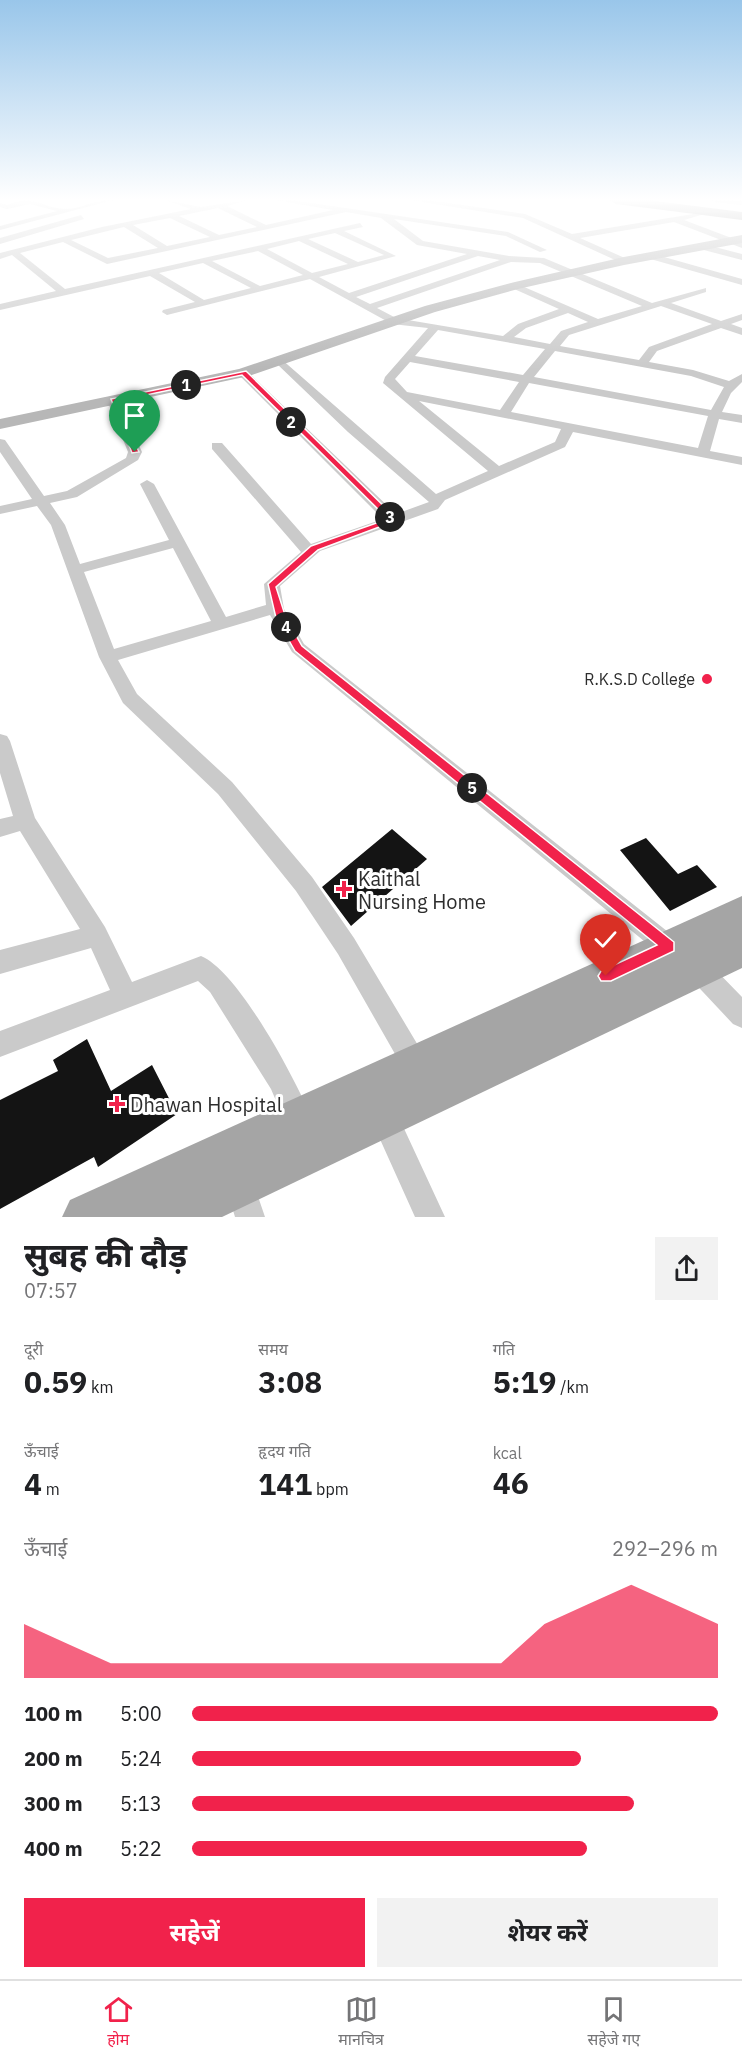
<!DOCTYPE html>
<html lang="hi">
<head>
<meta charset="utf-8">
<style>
  body { margin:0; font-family:"IBM Plex Sans","Noto Sans Devanagari",sans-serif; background:#f2f2f2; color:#202124; height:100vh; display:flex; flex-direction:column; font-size:22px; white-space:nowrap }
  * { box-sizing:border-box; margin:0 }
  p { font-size:20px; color:#757577 }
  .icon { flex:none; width:33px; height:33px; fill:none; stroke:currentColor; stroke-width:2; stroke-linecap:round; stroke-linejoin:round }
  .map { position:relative; height:1217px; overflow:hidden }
  .drawer { display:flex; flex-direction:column; background:#fff; flex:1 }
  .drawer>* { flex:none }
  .pin { position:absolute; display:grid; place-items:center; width:51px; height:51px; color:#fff; margin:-62px -26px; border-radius:50% 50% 50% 0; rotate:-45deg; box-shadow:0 0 6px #0007 }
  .pin .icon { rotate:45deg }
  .km { position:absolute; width:30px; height:30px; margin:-15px; border-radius:50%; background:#222; color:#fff; font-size:16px; line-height:30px; text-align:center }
  .round { display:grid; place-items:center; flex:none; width:63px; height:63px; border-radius:0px; background:#f2f2f2 }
  .overview { display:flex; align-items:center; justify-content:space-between; height:102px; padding:0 24px }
  h1 { font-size:33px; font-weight:700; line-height:45px }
  .metrics { display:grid; grid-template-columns:repeat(3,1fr); gap:9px; height:102px; padding:6px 24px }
  .metrics div { display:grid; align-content:center }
  .metrics b { font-size:30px; font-weight:700 }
  .metrics small { font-size:16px; font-weight:400 }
  .metrics p { font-size:16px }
  .chart { height:168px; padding:12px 24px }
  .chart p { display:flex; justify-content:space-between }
  .chart svg { width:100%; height:108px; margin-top:6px; fill:#f1224b; opacity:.7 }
  .cta { display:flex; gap:12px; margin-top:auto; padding:12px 24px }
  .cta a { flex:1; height:69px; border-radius:0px; background:#f1224b; color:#fff; font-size:24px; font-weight:700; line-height:69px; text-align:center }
  .cta a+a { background:#f2f2f2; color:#202124 }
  ul { padding:0 24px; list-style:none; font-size:20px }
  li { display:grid; grid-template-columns:96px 72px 1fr; align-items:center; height:45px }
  li i { height:15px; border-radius:8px; background:#f1224b }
  .dock { display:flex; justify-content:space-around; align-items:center; height:84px; border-top:2px solid #e0e0e0; background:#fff; font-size:16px; color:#757577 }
  .dock a { display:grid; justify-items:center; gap:3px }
  .dock .selected { color:#f1224b }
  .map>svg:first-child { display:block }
  .building { fill:#141414 }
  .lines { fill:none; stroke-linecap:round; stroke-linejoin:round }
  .street { fill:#cacaca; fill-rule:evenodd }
  .secondary { fill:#b7b7b7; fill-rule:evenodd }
  .primary { fill:#a5a5a5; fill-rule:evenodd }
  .highway { fill:#949494; fill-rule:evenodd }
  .route { fill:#f1224b; stroke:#fff; stroke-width:1.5 }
  .poi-dot { fill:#f1224b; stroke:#fff; stroke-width:2 }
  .labels { text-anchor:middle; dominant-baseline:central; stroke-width:6; stroke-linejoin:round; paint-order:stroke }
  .poi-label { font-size:16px; fill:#2d2d2d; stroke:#fff; text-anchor:end }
  .near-poi-label { font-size:20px; fill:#2d2d2d; stroke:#fff; text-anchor:start }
</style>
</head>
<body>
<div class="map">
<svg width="742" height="1217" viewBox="0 0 742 1217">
  <rect width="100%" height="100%" fill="#fff"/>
  <path class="building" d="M392,829l35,30 -76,67 -29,-39z
    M646,838l32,36 19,-9 20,22 -47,24 -50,-61z
    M87,1039l24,52 41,-26 25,49 -79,53 -4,-10 -94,52v-109l58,-29 -5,-11z"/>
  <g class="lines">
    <path class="street" d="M23,200c14,0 28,9 42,9 16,0 31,-10 48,-9l-113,30v-4l57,-15 -27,-7 -23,5 -7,-2v-4l7,2z
      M165,200l36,7 47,-7 -21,6 39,19 67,-15 -58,-10h16l217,32 39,18 -7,2 -34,-16 -112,-17 29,22 86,15 35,2 108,45 54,-15v4l-35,11 50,18 21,-7v6l-11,4 11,4v7l-21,-7 -64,23 -8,11 44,8 36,11 13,-7v8l-11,11 -9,19 20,3v8l-23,-4 -9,32 32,6v8l-169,-33 -8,15 -120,53 -7,9 -118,42 -40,35 4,23 20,35 373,295 4,8 -4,8 -8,3 -8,-3 -369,-303 -22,-37 -152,45 19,34 95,88 80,95 42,61 71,119 4,9 -4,9 -9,4 -9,-4 -69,-121 -42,-63 -78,-97 -95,-91 -24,-46 -48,-132 -14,-19 -37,8v-8l32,-7 -32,-47v-13l5,1 39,56 23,-5 59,-33 2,-6 -21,-52 10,-3 25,55 -4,8 -61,37 -27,6 15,22 15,39 89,-24 -29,-56 7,-4 7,4 72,133 40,-12 -2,-21 37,-32 -89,-103v-6h10l89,101 72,-25 -144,-144v-4h8l149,143 33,-12 -81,-70 -72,-69 -2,-2 6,-3 156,136 52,-23 -105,-88 2,-6 43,-49 -36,-4 -82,-45 -143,36 -5,-3 1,-2 32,-8 -45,-26 -150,34v-6l56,-13 -44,-36 -12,4v-6l102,-26 89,-18zM218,208l39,19 -38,8 -40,-19zM346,212l35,6 36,27 50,9 -118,39 -30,-16 77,-21 -52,-25 19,-4 -3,-4 -295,66 -45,-36 43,-11 44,22zM170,218l40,19 -43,9 -34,-21zM124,227l34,21 -50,10 -37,-18zM335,233l49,22 -26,7 -50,-23zM299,241l49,23 -36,9 -45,-24zM258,251l45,24 -43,11 -48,-25zM478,256l22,4 -130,44 -14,-7zM511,262l29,1 102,43 -44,13 -83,-36 -3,1v4l47,21 -41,15 -15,12 -107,-18 -19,-10zM203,263l48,25 -47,12 -45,-27zM661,306l51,18 -63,23 -10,13 -79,-14 9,-11zM568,313l20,9 -27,9 -11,13 -36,-7 12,-9zM438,330l107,19 -22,26 -108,-19zM555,351l136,25 33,11 -13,23 -177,-33zM410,362l109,20 -19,28 -93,-18 -12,-13zM529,383l179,33 -10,32 -187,-36zM419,401l142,28 -6,13 -56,24zM173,548l38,73 -97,28 -30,-77z
      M410,200h17l98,14 47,20 121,-20 12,-5 3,4 -24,7 58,22v6l-68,-26 -94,16 47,21v4l-3,1 -101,-46z
      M711,200l31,1v4l-27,-3z
      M81,215l3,4 -84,25v-6z
      M703,244l39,10v6l-42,-11z
      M650,253l92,26v6l-95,-27 -1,-2z
      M0,734l7,2 3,5 25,77 70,109 27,55 69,-26c38,16 95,124 111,163l-4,10 -10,4 -10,-4 -17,-40 -61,-97 -12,-11 -198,76v-26l110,-41 -19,-42 -91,26v-24l80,-21 -60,-98 -20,6v-18l13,-3 -13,-43z
      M697,956l9,4 36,37v31l-9,-4 -45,-48 -3,-8 3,-8z
      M384,1103l10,4 51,110h-30l-45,-100 4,-10z
      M240,1168l10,5 15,44h-30l-10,-34 5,-10z"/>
    <path class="secondary" d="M742,235v8l-118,22 -106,24 -83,23 -186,64 -249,53v-10l239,-50 186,-63 90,-24 109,-25z"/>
    <path class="primary" d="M742,896v72l-520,249h-160l8,-17z"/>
    <path class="highway" d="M609,200h38l95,12v8l-126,-16z"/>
  </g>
  <linearGradient id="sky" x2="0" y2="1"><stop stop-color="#99c6ea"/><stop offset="0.54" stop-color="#fff"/><stop offset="1" stop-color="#fff" stop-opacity="0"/></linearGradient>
  <rect width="742" height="370" fill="url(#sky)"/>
  <path class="route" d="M246,371l152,149 -80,30 -42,37 10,31 16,28 372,296v9l-63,30h-10l-3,-5 3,-5 56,-26 -362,-294 -19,-33 -8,-34 43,-38 77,-27 -146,-144 -125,26 22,51 -7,1 -21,-54z"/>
  <g class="poi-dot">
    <circle cx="707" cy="679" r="6"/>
    <path d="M341 880h6v6h6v6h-6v6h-6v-6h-6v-6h6z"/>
    <path d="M114 1095h6v6h6v6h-6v6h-6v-6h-6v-6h6z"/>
  </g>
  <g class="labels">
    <g class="poi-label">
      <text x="695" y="679">R.K.S.D College</text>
    </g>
    <g class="near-poi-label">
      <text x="358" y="878">Kaithal<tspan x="358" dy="23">Nursing Home</tspan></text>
      <text x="130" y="1104">Dhawan Hospital</text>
    </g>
  </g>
</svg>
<div class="pin" style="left:135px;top:452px;background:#1e9e55"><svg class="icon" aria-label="arrive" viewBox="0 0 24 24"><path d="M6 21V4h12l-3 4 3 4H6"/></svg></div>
<div class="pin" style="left:606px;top:976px;background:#d93025"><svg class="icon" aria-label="check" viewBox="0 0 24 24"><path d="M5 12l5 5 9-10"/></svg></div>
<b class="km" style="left:186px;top:385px">1</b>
<b class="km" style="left:291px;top:422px">2</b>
<b class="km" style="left:390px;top:517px">3</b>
<b class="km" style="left:286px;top:627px">4</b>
<b class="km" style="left:472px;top:788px">5</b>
</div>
<section class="drawer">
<div class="overview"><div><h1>सुबह की दौड़</h1><p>07:57</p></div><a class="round"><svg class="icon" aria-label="share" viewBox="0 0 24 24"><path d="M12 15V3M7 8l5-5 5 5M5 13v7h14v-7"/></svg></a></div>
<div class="metrics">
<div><p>दूरी</p><b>0.59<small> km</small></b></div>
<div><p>समय</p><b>3:08</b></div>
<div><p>गति</p><b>5:19<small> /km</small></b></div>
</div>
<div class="metrics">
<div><p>ऊँचाई</p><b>4<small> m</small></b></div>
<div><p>हृदय गति</p><b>141<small> bpm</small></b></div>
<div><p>kcal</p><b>46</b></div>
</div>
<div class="chart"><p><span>ऊँचाई</span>292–296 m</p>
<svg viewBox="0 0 160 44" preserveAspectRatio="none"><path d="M0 44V22L10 30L20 38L30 38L40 38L50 38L60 38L70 38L80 38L90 38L100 38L110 38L120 22L130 14L140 6L150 14L160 22V44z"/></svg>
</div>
<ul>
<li><b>100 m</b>5:00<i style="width:100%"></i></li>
<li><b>200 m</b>5:24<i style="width:74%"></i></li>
<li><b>300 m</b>5:13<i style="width:84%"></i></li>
<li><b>400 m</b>5:22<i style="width:75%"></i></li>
</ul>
<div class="cta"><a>सहेजें</a><a>शेयर करें</a></div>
</section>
<nav class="dock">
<a class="selected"><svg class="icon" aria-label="home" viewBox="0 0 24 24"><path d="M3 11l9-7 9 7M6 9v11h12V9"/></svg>होम</a>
<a><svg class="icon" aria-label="map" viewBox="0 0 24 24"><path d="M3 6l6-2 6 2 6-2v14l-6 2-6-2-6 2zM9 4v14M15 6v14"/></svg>मानचित्र</a>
<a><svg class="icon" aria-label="saved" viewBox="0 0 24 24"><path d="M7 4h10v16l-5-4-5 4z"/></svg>सहेजे गए</a>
</nav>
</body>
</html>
